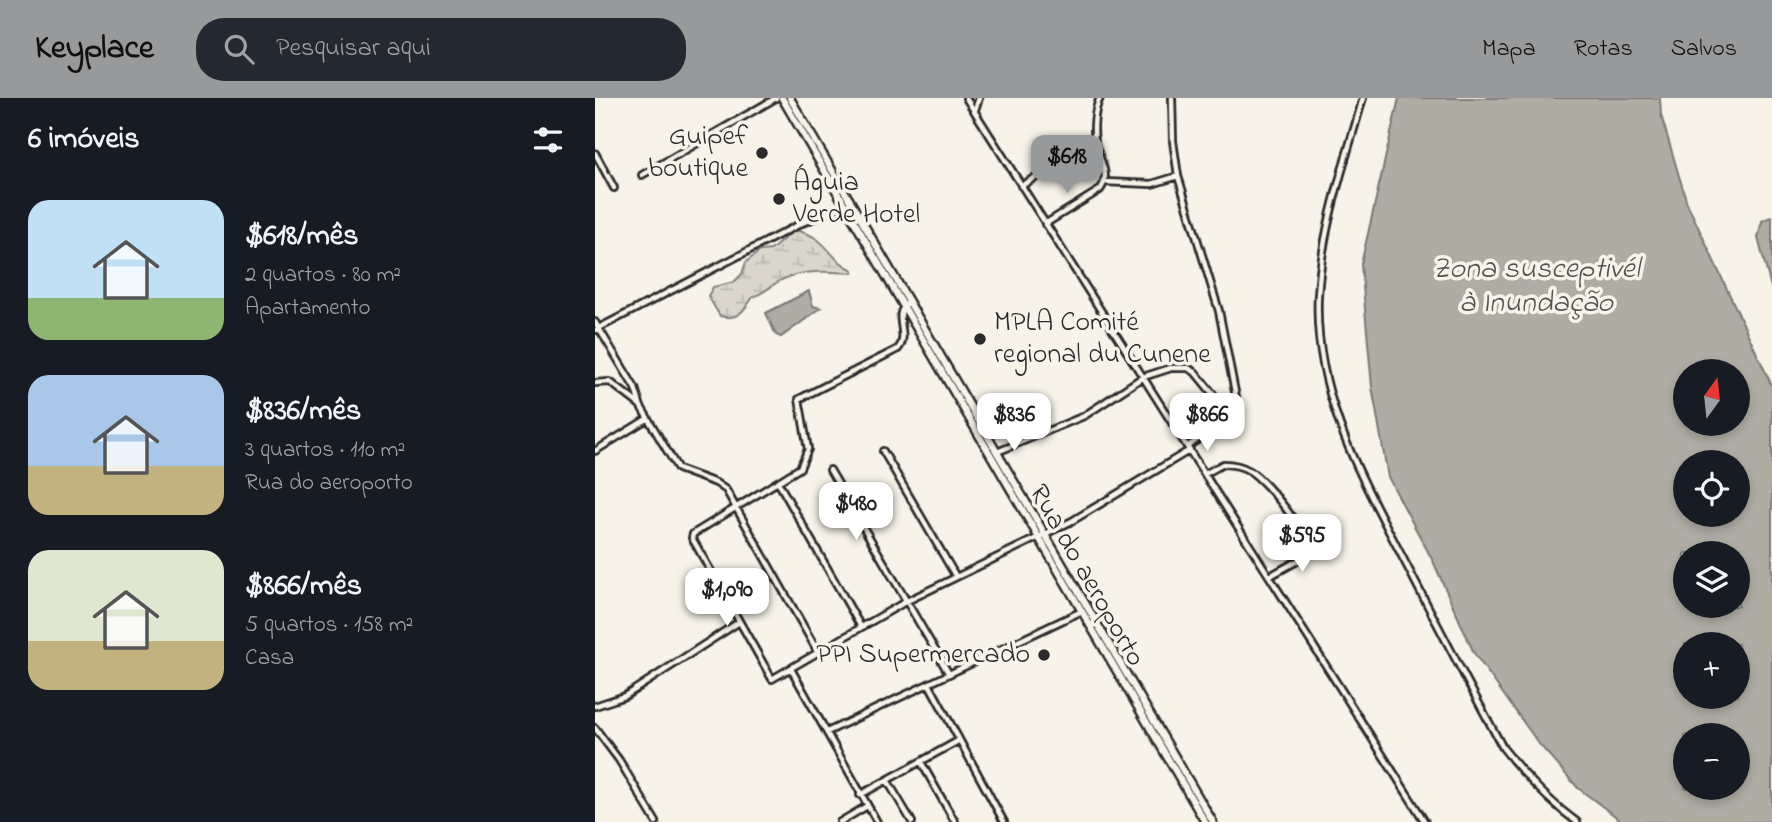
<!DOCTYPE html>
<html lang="pt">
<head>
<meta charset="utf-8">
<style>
  body { margin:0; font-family:"Indie Flower",sans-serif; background:#242831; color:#f1f3f6; height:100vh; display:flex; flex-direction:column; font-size:26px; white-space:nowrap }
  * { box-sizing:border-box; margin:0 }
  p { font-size:23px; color:#9ea1a6 }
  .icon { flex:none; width:38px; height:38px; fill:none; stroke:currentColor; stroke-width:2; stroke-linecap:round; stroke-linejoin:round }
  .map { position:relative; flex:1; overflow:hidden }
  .side { display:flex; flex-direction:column; background:#171b24; width:595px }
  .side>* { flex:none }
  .needle { width:46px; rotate:15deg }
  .tools { position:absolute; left:1078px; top:261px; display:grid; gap:14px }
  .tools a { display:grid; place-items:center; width:77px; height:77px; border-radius:50%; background:#171b24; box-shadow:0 4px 10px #0003; font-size:35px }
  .price { position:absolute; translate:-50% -60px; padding:0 16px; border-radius:14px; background:#fff; color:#222; font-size:23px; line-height:46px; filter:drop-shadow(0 2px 4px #0008) }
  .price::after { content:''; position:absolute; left:50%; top:42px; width:21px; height:16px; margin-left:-10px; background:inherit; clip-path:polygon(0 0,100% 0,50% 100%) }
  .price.selected { background:#98999b; color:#111 }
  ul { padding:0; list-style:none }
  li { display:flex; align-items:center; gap:21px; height:175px; padding:0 28px }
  li span { display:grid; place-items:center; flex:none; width:196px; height:140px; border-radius:21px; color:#555 }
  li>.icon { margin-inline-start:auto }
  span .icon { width:84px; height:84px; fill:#fffc; stroke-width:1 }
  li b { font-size:30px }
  h2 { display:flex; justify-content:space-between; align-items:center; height:84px; padding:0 28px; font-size:30px }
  header { display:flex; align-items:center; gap:42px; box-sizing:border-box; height:98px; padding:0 35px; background:#98999b; color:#111 }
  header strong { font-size:33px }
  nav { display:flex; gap:38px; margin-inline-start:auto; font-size:24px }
  .search { width:490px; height:63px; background:#242831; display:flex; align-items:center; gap:18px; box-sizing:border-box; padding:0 24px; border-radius:28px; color:#9ea1a6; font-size:26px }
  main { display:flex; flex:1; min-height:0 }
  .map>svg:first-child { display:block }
</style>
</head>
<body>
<header>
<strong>Keyplace</strong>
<div class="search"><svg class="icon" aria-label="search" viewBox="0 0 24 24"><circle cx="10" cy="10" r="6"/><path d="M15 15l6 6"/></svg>Pesquisar aqui</div>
<nav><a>Mapa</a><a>Rotas</a><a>Salvos</a></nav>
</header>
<main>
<section class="side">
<h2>6 imóveis<svg class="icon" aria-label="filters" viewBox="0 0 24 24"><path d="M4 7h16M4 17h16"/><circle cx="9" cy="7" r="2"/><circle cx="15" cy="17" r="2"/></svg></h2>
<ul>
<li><span style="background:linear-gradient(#bfe0f5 70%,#8fb573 0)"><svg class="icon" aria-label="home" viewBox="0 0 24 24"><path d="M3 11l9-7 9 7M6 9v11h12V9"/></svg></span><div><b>$618/mês</b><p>2 quartos · 80 m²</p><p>Apartamento</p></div></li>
<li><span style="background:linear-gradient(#a9c7e8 65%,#c2b280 0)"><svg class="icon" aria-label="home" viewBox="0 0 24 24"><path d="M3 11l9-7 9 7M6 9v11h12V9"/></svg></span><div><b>$836/mês</b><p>3 quartos · 110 m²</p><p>Rua do aeroporto</p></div></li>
<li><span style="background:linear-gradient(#dfe7d0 65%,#c2b280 0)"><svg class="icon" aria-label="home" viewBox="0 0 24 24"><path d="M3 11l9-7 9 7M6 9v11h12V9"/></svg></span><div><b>$866/mês</b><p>5 quartos · 158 m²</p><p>Casa</p></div></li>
</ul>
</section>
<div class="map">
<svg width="1177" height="724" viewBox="0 0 1177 724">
  <defs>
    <pattern id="wetland-marsh" width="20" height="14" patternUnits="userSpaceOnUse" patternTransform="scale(1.75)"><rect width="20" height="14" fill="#dad6cc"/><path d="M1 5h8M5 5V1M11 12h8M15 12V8" fill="none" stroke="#bbb8af"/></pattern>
  </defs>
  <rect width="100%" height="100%" fill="#f7f3e8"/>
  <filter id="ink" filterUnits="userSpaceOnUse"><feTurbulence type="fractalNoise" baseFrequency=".0143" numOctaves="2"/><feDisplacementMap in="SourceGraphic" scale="14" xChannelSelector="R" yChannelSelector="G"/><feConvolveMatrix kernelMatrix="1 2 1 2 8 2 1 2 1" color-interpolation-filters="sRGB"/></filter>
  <g filter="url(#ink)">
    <path fill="url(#wetland-marsh)" stroke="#82807c" stroke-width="2" d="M199,132C235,139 230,159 258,172V175C232,174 205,170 181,185C173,191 168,195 158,199C149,213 142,223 125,218L113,198L118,189L139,184L147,176L151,164L165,153L176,152Z"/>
    <path fill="#afaca4" stroke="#7a7874" stroke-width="2" fill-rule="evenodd" d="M804,0H1065L1066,17L1092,105L1177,288V724H1028L983,690L944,646L879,555L838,463L793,379L777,289L766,166ZM1090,273H1143V326H1090ZM1090,364H1143V416H1090ZM1143,455V508H1090V455ZM1090,546H1143V598H1090ZM1090,637H1143V690H1090Z
      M1177,118V193L1163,140L1167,123Z
      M214,193L218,208L226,210L186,239L181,237L171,215Z"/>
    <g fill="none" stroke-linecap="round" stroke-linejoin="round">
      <defs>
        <path id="street" d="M371,0L830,724
          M577,0L578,43L583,78L624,213L641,299L623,328L593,348
          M768,0C750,64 727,129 723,197C718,296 767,381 811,466C843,528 875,589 908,650C930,678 953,703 982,724
          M380,12L384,0
          M0,55L19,90
          M47,77L181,0
          M510,84L557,86L583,78
          M426,88L499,43
          M450,126L505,92C517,76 503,61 500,44C498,31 499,12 505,0
          M314,204C295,217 316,236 303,251L204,301L213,351L205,370L98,436L97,440L177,581L310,504L477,423L595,352
          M0,224L40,290L45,306
          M0,232L207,125L250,108
          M0,285L15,284L45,307L83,371L121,385L131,392L223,554
          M0,353L52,321
          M288,353L360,477
          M402,354L489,318L548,279L576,270H593L600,274L627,307L629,316
          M235,372L354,576
          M610,376L628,366C638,366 647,368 655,373C671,383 718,439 713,457L675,478
          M183,384L266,529
          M196,571L282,724
          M334,586L409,724
          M0,608L30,598L144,524
          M0,630L24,662L61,724
          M232,634L487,513
          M326,664L360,724
          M292,682L317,724
          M265,697L363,643
          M245,724L272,708"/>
        <path id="secondary" d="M187,0L610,724
          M195,0L618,724"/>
      </defs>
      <use href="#street" stroke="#2b2b2b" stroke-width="10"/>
      <use href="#secondary" stroke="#2b2b2b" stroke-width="11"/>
      <use href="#street" stroke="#f7f3e8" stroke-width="4.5"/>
      <use href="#secondary" stroke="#f7f3e8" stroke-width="6"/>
    </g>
  </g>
  <g fill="#2b2b2b" stroke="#f7f3e8" stroke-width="2.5">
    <circle cx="167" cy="55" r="7"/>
    <circle cx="184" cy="101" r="7"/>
    <circle cx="385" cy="241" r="7"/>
    <circle cx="449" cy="557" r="7"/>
  </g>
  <g text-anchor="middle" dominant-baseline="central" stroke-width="7" stroke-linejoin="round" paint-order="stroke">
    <g font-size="28" fill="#2b2b2b" stroke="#f7f3e8" text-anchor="end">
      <text x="153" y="39">Guipef<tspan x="153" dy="32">boutique</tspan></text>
      <text x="198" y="85" text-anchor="start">Águia<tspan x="198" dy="32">Verde Hotel</tspan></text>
      <text x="399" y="225" text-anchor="start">MPLA Comité<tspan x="399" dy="32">regional du Cunene</tspan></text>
      <text x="435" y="557">PPI Supermercado</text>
    </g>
    <g font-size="28" fill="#2b2b2b" stroke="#f7f3e8">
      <text transform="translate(491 478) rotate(60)">Rua do aeroporto</text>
    </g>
    <g font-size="30" font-style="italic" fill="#53524f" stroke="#f7f3e8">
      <text x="941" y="172">Zona susceptivél<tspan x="941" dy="34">à Inundação</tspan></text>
    </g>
  </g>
</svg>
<div class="tools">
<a><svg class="needle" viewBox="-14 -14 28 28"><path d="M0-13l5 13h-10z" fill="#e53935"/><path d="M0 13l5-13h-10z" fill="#9ea1a6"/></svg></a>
<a><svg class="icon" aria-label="locate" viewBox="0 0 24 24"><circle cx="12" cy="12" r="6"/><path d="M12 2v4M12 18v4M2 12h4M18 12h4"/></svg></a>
<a><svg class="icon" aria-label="layers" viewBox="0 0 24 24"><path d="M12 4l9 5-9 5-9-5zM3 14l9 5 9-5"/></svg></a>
<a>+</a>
<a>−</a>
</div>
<b class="price selected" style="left:472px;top:97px">$618</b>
<b class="price" style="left:419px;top:355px">$836</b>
<b class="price" style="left:612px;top:355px">$866</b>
<b class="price" style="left:261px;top:444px">$480</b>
<b class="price" style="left:707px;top:476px">$595</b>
<b class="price" style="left:132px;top:530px">$1,090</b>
</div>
</main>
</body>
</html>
